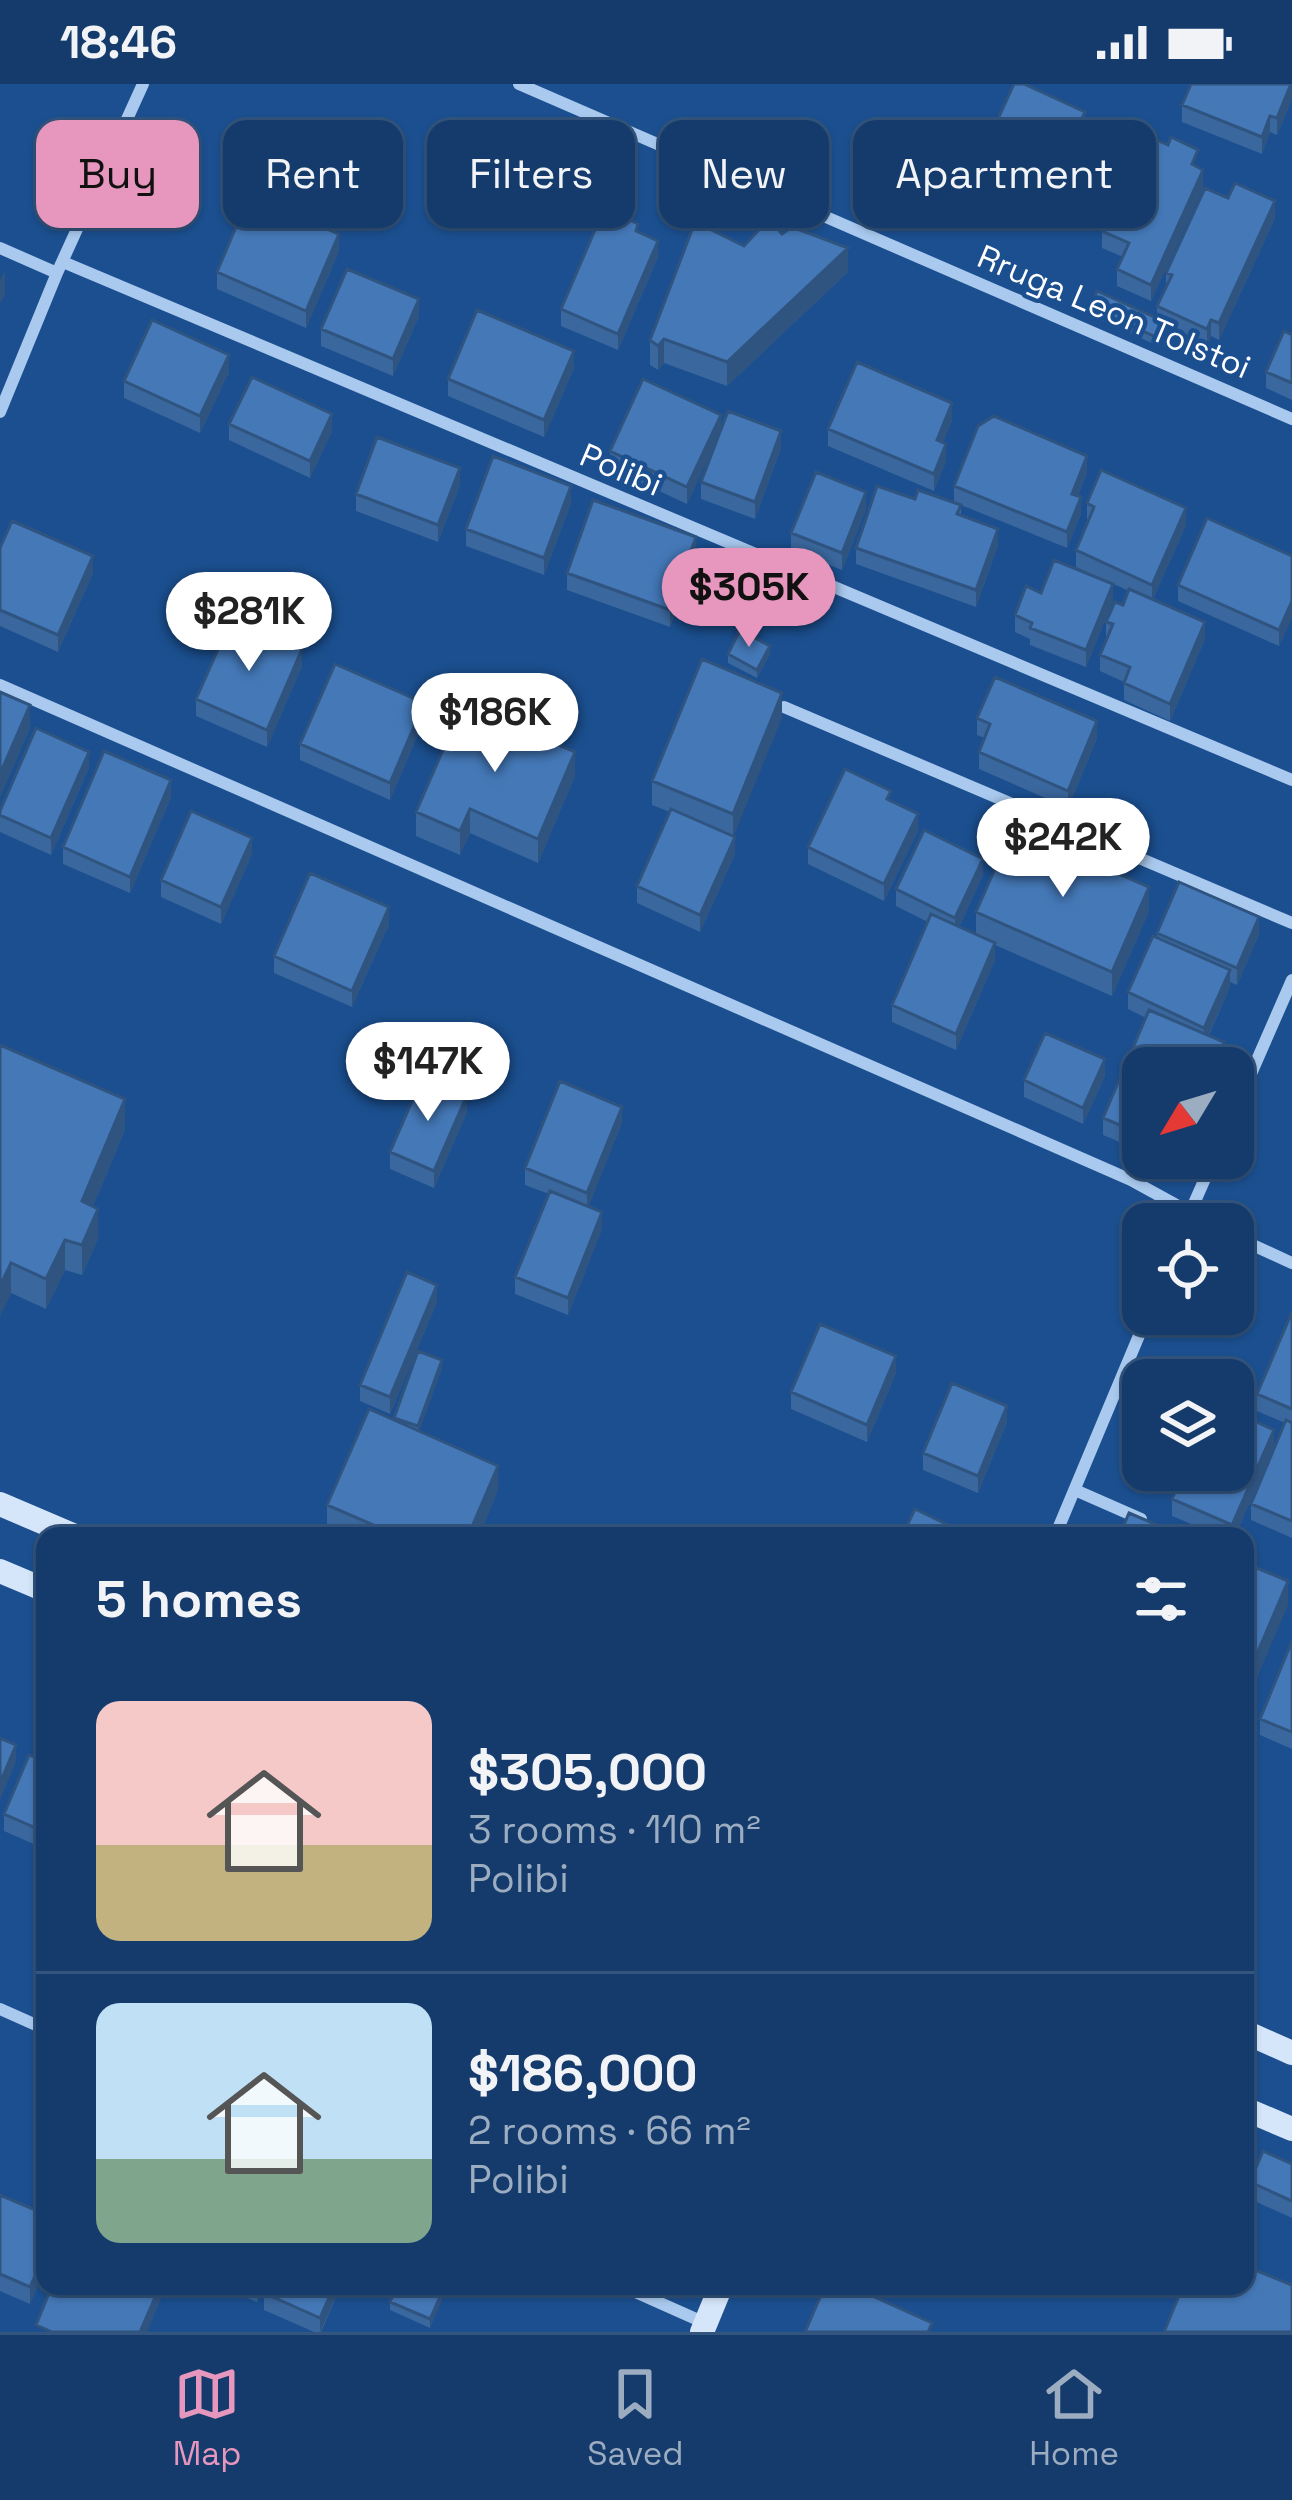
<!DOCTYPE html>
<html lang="en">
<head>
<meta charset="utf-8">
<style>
  body { margin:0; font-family:"Space Grotesk",sans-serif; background:#214673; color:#f1f3f6; height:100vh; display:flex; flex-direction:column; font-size:45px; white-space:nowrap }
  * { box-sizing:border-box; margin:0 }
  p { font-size:39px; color:#9dadc1 }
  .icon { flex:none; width:66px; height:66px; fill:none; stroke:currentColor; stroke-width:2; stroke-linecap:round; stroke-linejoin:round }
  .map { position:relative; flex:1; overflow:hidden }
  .details { position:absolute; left:36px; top:1443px; width:1218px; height:768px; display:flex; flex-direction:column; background:#143b6b; border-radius:24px; box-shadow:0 3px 9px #0004,0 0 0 3px #33557e }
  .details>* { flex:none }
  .banner { position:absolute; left:36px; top:36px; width:1221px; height:108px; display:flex; gap:24px }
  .needle { width:78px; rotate:232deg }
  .fabs { position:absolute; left:1122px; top:963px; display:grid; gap:24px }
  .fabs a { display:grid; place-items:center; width:132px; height:132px; border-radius:24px; background:#143b6b; box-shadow:0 3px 9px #0004,0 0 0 3px #33557e; font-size:60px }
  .price { position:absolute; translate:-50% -102px; padding:0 27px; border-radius:42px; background:#fff; color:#222; font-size:39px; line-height:78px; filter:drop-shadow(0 3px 6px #0008) }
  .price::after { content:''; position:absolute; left:50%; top:72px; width:36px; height:27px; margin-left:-18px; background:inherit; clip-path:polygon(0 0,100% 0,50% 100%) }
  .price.current { background:#e797bd; color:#111 }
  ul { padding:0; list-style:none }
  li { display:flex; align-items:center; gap:36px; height:300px; padding:0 60px }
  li+li { border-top:3px solid #33557e }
  li span { display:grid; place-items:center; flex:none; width:336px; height:240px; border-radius:24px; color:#555 }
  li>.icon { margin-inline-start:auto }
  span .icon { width:144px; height:144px; fill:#fffc; stroke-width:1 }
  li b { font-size:51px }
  h2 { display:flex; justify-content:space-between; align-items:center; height:144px; padding:0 60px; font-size:51px }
  .chip { padding:0 42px; border-radius:24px; background:#143b6b; box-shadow:0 3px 9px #0004,0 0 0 3px #33557e; font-size:42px; line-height:108px }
  .chip.current { background:#e797bd; color:#111 }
  .status { display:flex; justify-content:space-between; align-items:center; height:84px; padding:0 60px; background:#143b6b; direction:ltr }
  .status svg { height:33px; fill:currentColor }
  .tab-bar { display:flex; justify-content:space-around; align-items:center; height:168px; border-top:3px solid #33557e; background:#143b6b; font-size:33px; color:#9dadc1 }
  .tab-bar a { display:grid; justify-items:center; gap:6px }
  .tab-bar .current { color:#e797bd }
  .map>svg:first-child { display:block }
</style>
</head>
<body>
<div class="status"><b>18:46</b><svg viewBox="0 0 49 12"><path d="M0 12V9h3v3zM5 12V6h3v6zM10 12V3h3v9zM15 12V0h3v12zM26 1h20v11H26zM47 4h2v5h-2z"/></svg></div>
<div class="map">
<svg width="1292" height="2248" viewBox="0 0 1292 2248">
  <rect width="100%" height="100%" fill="#1b4f8f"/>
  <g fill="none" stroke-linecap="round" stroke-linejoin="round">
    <path stroke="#a9c9ee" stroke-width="12" d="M519,0L1292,335
      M0,164L57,189
      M63,178L1292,696
      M0,328L57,189L143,0
      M0,601L1131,1096L1211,1140
      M784,623L1292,839
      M1233,1031L1292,896
      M1185,1140L1214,1074
      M1233,1152L1292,1179
      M1075,1406L1141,1435
      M1055,1452L1148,1230
      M0,1925L45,1945
      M622,2202L705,2239"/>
    <path stroke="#d6e6fa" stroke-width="24" d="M0,1420L75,1452
      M0,1487L45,1506
      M1245,1948L1292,1969
      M1245,2025L1292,2045
      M702,2248L721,2202"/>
  </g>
  <path fill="#3a679d" d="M1292,0V15L1277,51L1270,48L1262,70L1182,38V21Z
    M1085,45L1050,121L981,89V72Z
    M1198,83L1203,103L1151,217L1117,202V185L1123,173L1102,164V147Z
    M1275,134L1219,256L1211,252L1207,262L1163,242L1156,261L1090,231V223L1157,234V222L1166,204V189Z
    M638,148L658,173L618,266L561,242V225Z
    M782,150L848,188L727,302L664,279L658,286L650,281V256L744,162Z
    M339,167L306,244L217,205V188Z
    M419,232L393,292L321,262V245Z
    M1292,251V316L1266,304V288Z
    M574,284L544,353L448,312V295Z
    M229,288L200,349L124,314V297Z
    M952,336L943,358L946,377L934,407L828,362V345Z
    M229,340L332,347L310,394L229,356Z
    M721,348L781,364L755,435L701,415V398L720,349L687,420L610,384V367Z
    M1087,388L1078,412L1081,430L1067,464L961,421V431L998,461L976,523L856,480V464L915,415L954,418V402Z
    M460,401L438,458L356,427V410Z
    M571,419L544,491L466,462V445Z
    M1087,419L1186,441L1153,515L1205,555L1170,637L1124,616V598L1100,587V571L1106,555V538L1123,521L1129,507L1076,483V466L1088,437L1087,436Z
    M866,425L842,486L791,466V449Z
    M0,464L93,489L58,568L0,542Z
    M696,469L670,543L567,506V489Z
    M1292,472V533L1279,562L1178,517V501Z
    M1041,509L1113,517L1086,583L1030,561V555L1015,548V531Z
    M728,570H770L757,594L728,579Z
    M302,582L267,663L196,632V615Z
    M782,633L733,752L735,770L700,848L637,819V802L670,728L652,721V697Z
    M977,634L1097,654L1068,724L979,685V668L984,654L977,651Z
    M424,636L390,716L300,676V660Z
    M89,684L51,771L0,748V727Z
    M575,692L538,779L470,749L460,771L416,752V728Z
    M171,713L130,809L63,780V763Z
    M891,717L918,747L884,817L808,780V763Z
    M252,770L221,840L161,813V796Z
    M983,791L959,843L976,850V828L1149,827L1112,912L995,861V876L956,966L892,938V921L928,838L896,822V805Z
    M389,840L352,923L274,889V872Z
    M1157,849L1259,850L1237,901L1230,898V903L1209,951L1224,975L1143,984V1068L1103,1051V1034L1146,934L1128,925V908L1157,853Z
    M0,961L125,1046L93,1122L98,1155L82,1191L65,1186L46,1225L11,1209L0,1232Z
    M1105,992L1083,1040L1024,1013V996Z
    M467,1028L434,1104L390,1085V1068Z
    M622,1039L588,1123L602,1145L568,1231L515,1210V1193L549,1110L525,1101V1084Z
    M1157,1074H1182L1178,1083Z
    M437,1218L390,1330L360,1317V1301Z
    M1292,1228V1454L1251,1436V1420L1285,1339L1257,1327V1310Z
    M442,1284L419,1347L498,1406L479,1452H343L327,1445V1421L394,1336V1334Z
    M896,1289L867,1358L791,1325V1308Z
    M1007,1338L978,1409L923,1386V1369Z
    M1274,1363L1235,1452H1220L1172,1432V1415Z
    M1292,1557V1665L1260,1651V1635Z
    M45,1678V1765L4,1747V1730Z
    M1292,2080V2134L1250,2115V2098Z
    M0,2111L45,2130V2185L30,2220L0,2207Z
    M219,2202H264L257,2218Z
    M341,2202L321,2248H314L264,2226V2209Z
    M447,2202L430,2244L390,2226V2218Z
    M819,2202H880L875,2213L932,2248Z"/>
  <path fill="#305480" d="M1292,0V15L1277,51V34Z
    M1085,28V45L1050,121V104Z
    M1270,32V48L1262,70V53Z
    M1203,86V103L1151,217V201Z
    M1275,117V134L1219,256V239Z
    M339,150V167L306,244V227Z
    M658,157V173L618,266V250Z
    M848,164V188L727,302V278Z
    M5,186V210L0,220V196Z
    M419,215V232L393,292V275Z
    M1211,236V252L1207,262V245Z
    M1163,237V246L1156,261V253Z
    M664,255V279L658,286V262Z
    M574,267V284L544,353V336Z
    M229,271V288L200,349V332Z
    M952,319V336L937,373V356Z
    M332,330V347L310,394V377Z
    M721,331V348L687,420V403Z
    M781,347V364L755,435V418Z
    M946,360V377L934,407V390Z
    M1087,372V388L1072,427V410Z
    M460,384V401L438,458V441Z
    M571,402V419L544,491V474Z
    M866,408V425L842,486V469Z
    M1081,413V430L1067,464V448Z
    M1186,424V441L1152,517V501Z
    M998,445V461L976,523V506Z
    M696,453V469L670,543V526Z
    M93,472V489L58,568V551Z
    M1113,500V517L1086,583V566Z
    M1292,517V533L1279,562V546Z
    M1205,538V555L1170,637V620Z
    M770,562V570L757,594V586Z
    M302,565V582L267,663V646Z
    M782,609V633L733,754V730Z
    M424,619V636L390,716V699Z
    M30,621V645L0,714V690Z
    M1097,637V654L1068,724V707Z
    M89,668V684L51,771V754Z
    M575,668V692L538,779V755Z
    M171,696V713L130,809V793Z
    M470,725V749L460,771V747Z
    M918,730V747L884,817V800Z
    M735,753V770L700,848V831Z
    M252,754V770L221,840V823Z
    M983,775V791L955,851V834Z
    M1149,803V827L1112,912V888Z
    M389,823V840L352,923V907Z
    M1259,833V850L1237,901V884Z
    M995,859V876L956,966V950Z
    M1230,886V903L1204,961V944Z
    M1224,958V975L1220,984H1213Z
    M1105,975V992L1083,1040V1024Z
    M467,1011V1028L434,1104V1087Z
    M125,1015V1046L82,1148V1117Z
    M622,1023V1039L587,1126V1109Z
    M98,1125V1155L82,1191V1161Z
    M602,1128V1145L568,1231V1214Z
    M65,1156V1186L46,1225V1195Z
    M11,1179V1209L0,1232V1202Z
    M437,1201V1218L390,1330V1313Z
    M896,1272V1289L867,1358V1341Z
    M442,1276V1284L418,1350V1342Z
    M1007,1322V1338L978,1409V1392Z
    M1274,1346V1363L1235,1452H1232V1441Z
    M498,1382V1406L479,1452H468Z
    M1288,1497V1521L1245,1622V1598Z
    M1256,1647V1671L1245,1696V1672Z
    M16,1661V1678L0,1716V1699Z
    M45,2169V2185L30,2220V2203Z
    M160,2202H164V2208L147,2248H140Z
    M257,2202H264L257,2218Z
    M334,2202H341L320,2248V2234Z
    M445,2202H447V2205L430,2244V2235Z
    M870,2202H880L870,2225Z"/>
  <path fill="#4478b7" stroke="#305480" stroke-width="3" d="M1014,0H1024L1085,28L1050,104L981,72Z
    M1191,0H1291L1277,34L1270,32L1262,53L1182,21Z
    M1146,51L1168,61L1171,53L1198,66L1192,80L1203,86L1151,201L1117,185L1129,159L1102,147Z
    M1235,99L1275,117L1219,239L1211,236L1207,245L1157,222L1172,191L1166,189L1205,104L1228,114Z
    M249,112L339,150L306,227L217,188Z
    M614,129L638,140L636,147L658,157L618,250L561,225L601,132L611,136Z
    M769,135L782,150L792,143L848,164L727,278L664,255L658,262L650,256L695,138L744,162Z
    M347,185L419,215L393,275L321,245Z
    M1097,207L1163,237L1156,253L1090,223Z
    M477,226L574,267L544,336L448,295Z
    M152,236L229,271L200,332L124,297Z
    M1284,247L1292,251V299L1266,288Z
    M857,278L952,319L937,356L946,360L934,390L828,345Z
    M252,293L332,330L310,377L229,340Z
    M643,295L721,331L687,403L610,367Z
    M728,327L781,347L755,418L701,398Z
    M994,332L1087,372L1072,410L1081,413L1067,448L954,402L978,342Z
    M377,353L460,384L438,441L356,410Z
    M493,372L571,402L544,474L466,445Z
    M1101,386L1186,424L1152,501L1076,466L1094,423L1087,419Z
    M816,388L866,408L842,469L791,449Z
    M877,402L915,415L918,406L961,421L957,430L998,445L976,506L856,464Z
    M593,416L696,453L670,526L567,489Z
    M1207,434L1292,472V517L1279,546L1178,501Z
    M12,437L93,472L58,551L0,526V464Z
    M1054,476L1113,500L1086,566L1030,544L1032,539L1015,531L1026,502L1041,509Z
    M1129,505L1205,538L1170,620L1124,599L1130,583L1100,571L1113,540L1106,538L1115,518L1123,521Z
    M232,534L302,565L267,646L196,615Z
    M740,546L770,562L757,586L728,570Z
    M702,575L782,609L733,730L652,697Z
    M335,580L424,619L390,699L300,660Z
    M995,593L1097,637L1068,707L979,668L990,640L977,634Z
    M0,608L30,621L0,690Z
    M463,620L575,668L538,755L470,725L460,747L416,728Z
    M36,644L89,668L51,754L0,731V727Z
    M104,667L171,696L130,793L63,763Z
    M845,685L891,707L887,715L918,730L884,800L808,763Z
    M671,725L735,753L700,831L637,802Z
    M191,727L252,754L221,823L161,796Z
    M1013,744L1149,803L1112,888L976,828Z
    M924,746L983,775L955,834L896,805Z
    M310,789L389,823L352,907L274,872Z
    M1179,798L1259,833L1237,884L1157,849Z
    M931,830L995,859L956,950L892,921Z
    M1153,852L1230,886L1204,944L1128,908Z
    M1149,926L1224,958L1213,984H1143V1051L1103,1034Z
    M1045,949L1105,975L1083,1024L1024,996Z
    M0,961L125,1015L82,1117L98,1125L82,1161L65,1156L46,1195L11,1179L0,1202Z
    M423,992L467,1011L434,1087L390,1068Z
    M560,997L622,1023L587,1109L525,1084Z
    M550,1107L602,1128L568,1214L515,1193Z
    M407,1188L437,1201L390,1313L360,1301Z
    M1292,1228V1325L1257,1310Z
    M820,1240L896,1272L867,1341L791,1308Z
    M418,1267L442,1276L418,1342L394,1334Z
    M952,1299L1007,1322L978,1392L923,1369Z
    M369,1325L498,1382L468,1452H399L327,1421Z
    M1233,1327L1274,1346L1232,1441L1172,1415L1185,1386H1233Z
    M1286,1336L1292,1339V1437L1251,1420Z
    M915,1425L969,1451V1452H902Z
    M1129,1429L1183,1452H1119Z
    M1245,1479L1288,1497L1245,1598Z
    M1292,1557V1648L1260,1635Z
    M1245,1643L1256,1647L1245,1672Z
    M0,1654L16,1661L0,1699Z
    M29,1671L45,1678V1748L4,1730Z
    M1263,2067L1292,2080V2117L1250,2098Z
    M0,2111L45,2130L41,2139L45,2141V2169L30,2203L0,2190Z
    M1245,2182L1292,2201V2248H1164L1183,2202H1245Z
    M52,2202H160L140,2248H52L36,2241Z
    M267,2202H334L320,2234L264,2209Z
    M397,2202H445L430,2235L390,2218Z
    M825,2202H850L932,2239L928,2248H805Z"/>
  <g text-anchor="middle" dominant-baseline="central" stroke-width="9" stroke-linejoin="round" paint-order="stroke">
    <g font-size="33" fill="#fff" stroke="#1b4f8f">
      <text transform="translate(1114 228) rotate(23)">Rruga Leon Tolstoi</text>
      <text transform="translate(621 386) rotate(23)">Polibi</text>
    </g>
  </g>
</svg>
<div class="fabs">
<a><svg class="needle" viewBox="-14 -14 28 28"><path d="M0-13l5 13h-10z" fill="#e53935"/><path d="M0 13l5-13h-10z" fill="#9dadc1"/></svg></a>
<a><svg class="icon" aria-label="locate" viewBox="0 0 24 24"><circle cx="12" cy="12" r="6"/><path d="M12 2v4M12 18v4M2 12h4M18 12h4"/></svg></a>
<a><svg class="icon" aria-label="layers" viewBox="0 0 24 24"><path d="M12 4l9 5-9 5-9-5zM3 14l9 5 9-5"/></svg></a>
</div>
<b class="price current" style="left:749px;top:566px">$305K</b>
<b class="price" style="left:249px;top:590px">$281K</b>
<b class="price" style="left:495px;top:691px">$186K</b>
<b class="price" style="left:1063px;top:816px">$242K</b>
<b class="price" style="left:428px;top:1040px">$147K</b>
<div class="banner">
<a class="chip current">Buy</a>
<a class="chip">Rent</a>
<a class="chip">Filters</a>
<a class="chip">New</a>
<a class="chip">Apartment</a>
</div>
<section class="details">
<h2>5 homes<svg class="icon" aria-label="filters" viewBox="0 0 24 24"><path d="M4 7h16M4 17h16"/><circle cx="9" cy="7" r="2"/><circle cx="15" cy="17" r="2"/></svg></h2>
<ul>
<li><span style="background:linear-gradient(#f6c9c9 60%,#c2b280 0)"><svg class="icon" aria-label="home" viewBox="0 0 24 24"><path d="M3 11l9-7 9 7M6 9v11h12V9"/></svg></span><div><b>$305,000</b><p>3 rooms · 110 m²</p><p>Polibi</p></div></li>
<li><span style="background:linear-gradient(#bfe0f5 65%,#7fa58c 0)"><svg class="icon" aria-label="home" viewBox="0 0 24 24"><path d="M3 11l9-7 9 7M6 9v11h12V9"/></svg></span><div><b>$186,000</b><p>2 rooms · 66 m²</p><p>Polibi</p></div></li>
</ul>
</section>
</div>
<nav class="tab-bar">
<a class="current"><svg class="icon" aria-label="map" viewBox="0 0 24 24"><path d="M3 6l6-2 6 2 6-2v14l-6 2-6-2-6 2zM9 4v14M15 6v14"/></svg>Map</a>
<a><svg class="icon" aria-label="saved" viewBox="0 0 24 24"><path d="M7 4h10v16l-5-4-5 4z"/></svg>Saved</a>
<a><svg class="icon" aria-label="home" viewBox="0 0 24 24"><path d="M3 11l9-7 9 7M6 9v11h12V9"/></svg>Home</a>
</nav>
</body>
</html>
